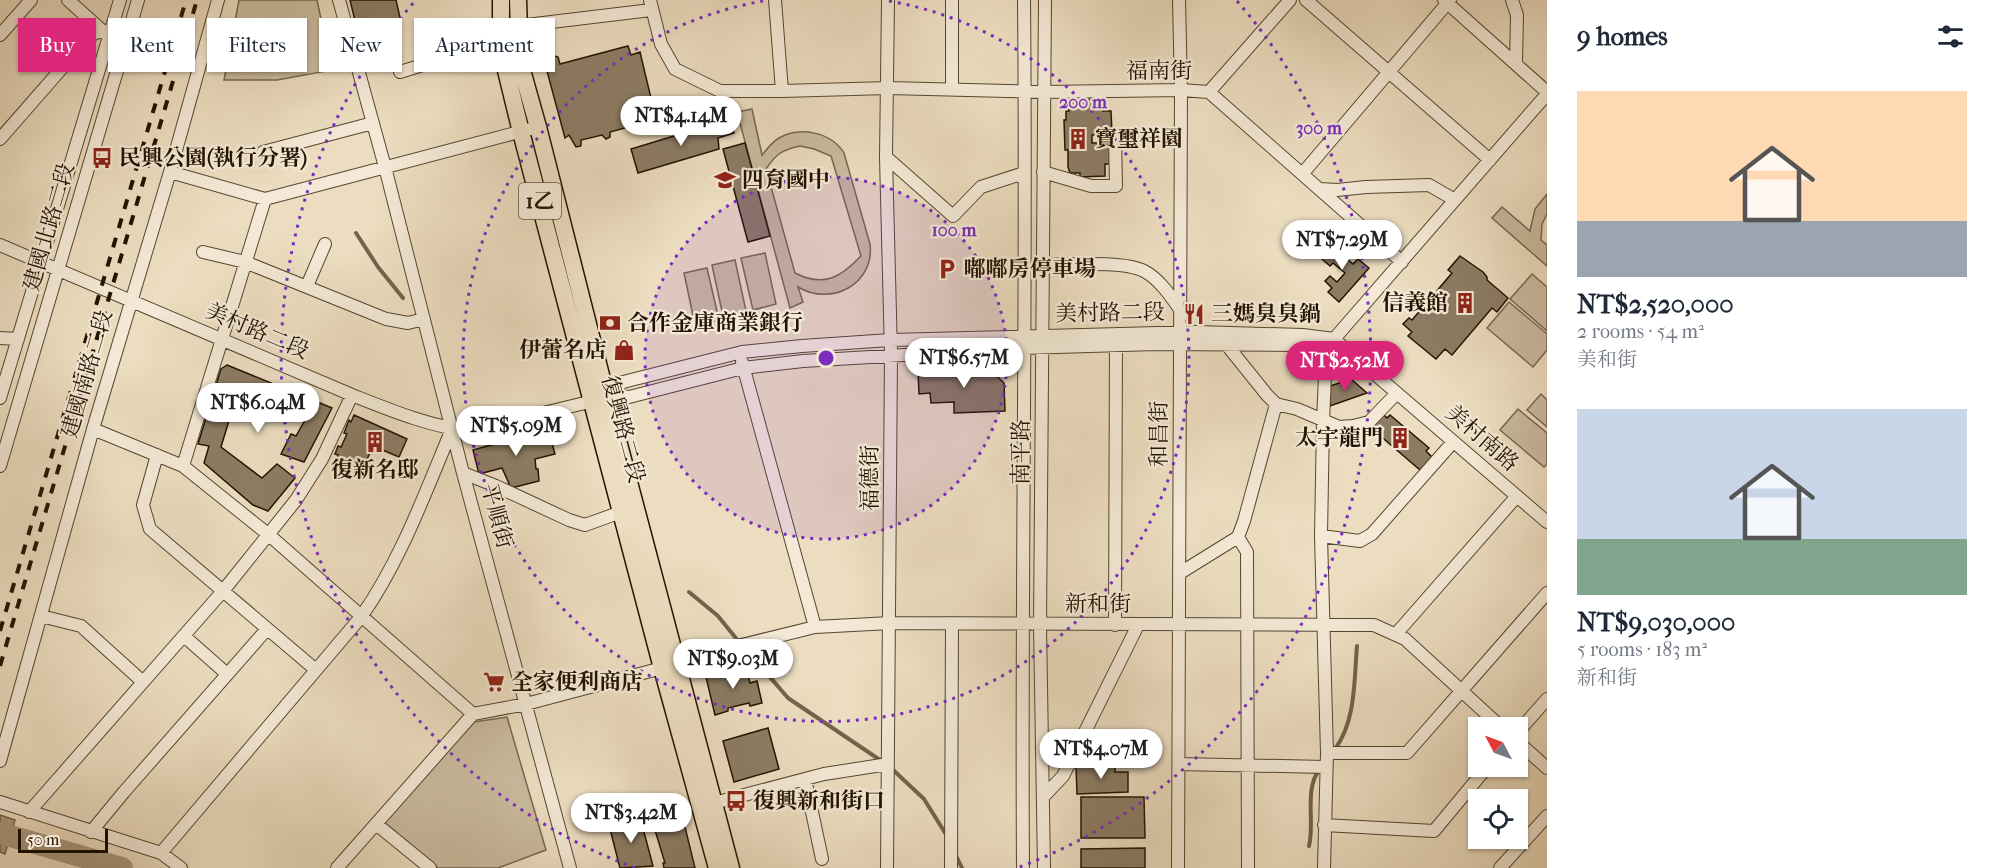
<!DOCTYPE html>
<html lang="en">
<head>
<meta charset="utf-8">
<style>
  body { margin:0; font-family:"IM FELL French Canon","Noto Serif TC",serif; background:#f6f6f7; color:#1f2937; height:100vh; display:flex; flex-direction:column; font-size:22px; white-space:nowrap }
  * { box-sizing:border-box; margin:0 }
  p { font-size:20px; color:#747a83 }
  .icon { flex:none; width:33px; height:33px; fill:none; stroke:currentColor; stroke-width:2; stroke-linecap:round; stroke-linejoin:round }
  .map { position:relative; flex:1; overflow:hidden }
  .sheet { display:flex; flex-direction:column; background:#fff; width:450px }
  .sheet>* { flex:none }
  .top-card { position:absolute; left:18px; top:18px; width:570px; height:54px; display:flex; gap:12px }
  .needle { width:39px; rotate:311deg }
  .tools { position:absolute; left:1468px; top:717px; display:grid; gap:12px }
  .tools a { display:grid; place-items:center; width:60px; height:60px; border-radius:0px; background:#fff; box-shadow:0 2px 4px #0004; font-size:30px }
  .scale { position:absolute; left:18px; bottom:15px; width:90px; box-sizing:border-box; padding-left:6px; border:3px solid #231300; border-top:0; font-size:16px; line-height:21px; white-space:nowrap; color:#231300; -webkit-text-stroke:4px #f3e9d6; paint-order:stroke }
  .price { position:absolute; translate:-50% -51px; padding:0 14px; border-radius:21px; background:#fff; color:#222; font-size:20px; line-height:39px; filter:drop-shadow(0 2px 3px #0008) }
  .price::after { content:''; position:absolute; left:50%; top:36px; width:18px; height:14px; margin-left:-9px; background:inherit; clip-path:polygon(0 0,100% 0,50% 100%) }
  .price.on { background:#db2777; color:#fff }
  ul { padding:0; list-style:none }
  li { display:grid; align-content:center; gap:12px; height:318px; padding:0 30px }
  li span { display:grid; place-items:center; height:186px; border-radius:0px; color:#555 }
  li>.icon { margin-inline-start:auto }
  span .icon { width:108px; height:108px; fill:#fffc; stroke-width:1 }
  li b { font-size:26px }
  h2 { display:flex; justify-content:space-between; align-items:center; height:72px; padding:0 30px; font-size:26px }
  .pill { padding:0 21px; border-radius:0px; background:#fff; box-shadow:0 2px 4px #0004; font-size:21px; line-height:54px }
  .pill.on { background:#db2777; color:#fff }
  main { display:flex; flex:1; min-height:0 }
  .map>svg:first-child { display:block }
</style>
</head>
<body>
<main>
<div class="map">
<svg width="1547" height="868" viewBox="0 0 1547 868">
  <rect width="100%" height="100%" fill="#ecddc0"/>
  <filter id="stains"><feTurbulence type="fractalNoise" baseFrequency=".00333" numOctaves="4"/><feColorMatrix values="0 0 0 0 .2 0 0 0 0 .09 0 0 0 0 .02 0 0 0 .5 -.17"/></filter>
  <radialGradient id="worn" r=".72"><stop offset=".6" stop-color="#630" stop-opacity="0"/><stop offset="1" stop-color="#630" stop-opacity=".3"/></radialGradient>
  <path fill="#cabb9f" stroke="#766750" stroke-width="1.5" fill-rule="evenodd" d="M239,0H317L332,70L277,80H224Z
    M752,109L762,155C767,149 772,142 779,138C800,126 831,132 844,153L870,244C875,284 831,307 798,287L803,302L790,308L737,112ZM800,146L814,149L831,156L861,256C841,277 824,288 795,273L766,169C777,153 782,150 800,146Z
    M1547,194V214L1542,224L1541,240L1547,245V266L1492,218L1502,207L1530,231L1535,209Z
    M765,253L776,304L753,310L741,258Z
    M735,260L746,311L723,316L712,265Z
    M707,268L719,320L695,325L684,273Z
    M1532,274L1547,287V331L1510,299Z
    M1509,302L1547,334V350L1533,367L1487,328Z
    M1541,394L1547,400V427L1527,410Z
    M1518,409L1547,433V464L1544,467L1500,430Z
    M507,717L546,850L498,868H438L384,822L474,722Z"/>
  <path fill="#a8987f" stroke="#73634c" stroke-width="1.5" d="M0,815L15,820L5,854L0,852Z"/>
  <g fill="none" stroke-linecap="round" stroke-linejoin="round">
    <path stroke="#73634c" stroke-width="4" d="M356,233L378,267L403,298
      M689,592L718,616L739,642
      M744,647L788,698L883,762
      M1335,749C1356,721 1354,680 1357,646
      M891,768L924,799L947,836
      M1309,846C1315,823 1304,790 1319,770
      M955,854L962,868"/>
    <path stroke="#a8987f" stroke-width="22" d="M0,833L122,868"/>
  </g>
  <path fill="#8c7c64" stroke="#231300" stroke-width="1.5" d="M350,0H396L401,22L358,33Z
    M628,46L631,55L640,52L655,115L632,122V126L610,132V137L606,139L602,135L581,140V146L576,147L569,135L565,138L547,71L553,70L551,60L555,56L558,57L560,64Z
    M1098,99V101H1103V111H1111L1112,134L1092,135V143H1112V164H1105V176L1080,177V173H1070L1068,167V150H1065L1064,120H1066V111H1069V106L1074,100Z
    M730,119L734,133L718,138L719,149L638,173L631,149Z
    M745,143L770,236L748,242L723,149Z
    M1327,241L1333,246L1335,245L1342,252L1341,254L1353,264L1358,259L1369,268L1339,302L1328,292L1332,288L1325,281L1330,276L1337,282L1345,273L1333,263L1330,266L1322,259L1324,257L1318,251Z
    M1460,256L1483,272L1487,277V280L1508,298L1497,312L1492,308L1452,355L1445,349L1436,359L1408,336L1412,332L1403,324L1409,318L1412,320L1452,273L1448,270Z
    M227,365L332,408L304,462L281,454L291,434L296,436L305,420L237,394L221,447L262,478L277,464L295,478L268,511L253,505L204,463L209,446L198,444L221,369Z
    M988,368L1004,383L1005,411L954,413V402L931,403L930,393L919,394L918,371Z
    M1351,379L1367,393L1330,406V386Z
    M1383,414L1387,418L1390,415L1429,448L1426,451L1432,457L1420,470L1371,428Z
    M354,415L407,439L399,457L373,446L360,475L334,463L338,455L335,454L338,446L341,447L347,434L344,433L349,420L351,422Z
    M548,429L555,454L535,459L536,469H538L539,481L511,488L502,468L479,474L473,450Z
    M746,667L750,683L757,681L762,703L750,706L749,703L728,708V711L715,715L706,677Z
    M768,728L779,769L734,782L723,741Z
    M1115,765V772H1128V792L1077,794L1076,766Z
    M1081,797H1144L1145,838H1081Z
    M640,817L653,866L620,868L609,825Z
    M684,823L695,868H664L663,863H665L655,830Z
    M1145,848V868H1081V849Z"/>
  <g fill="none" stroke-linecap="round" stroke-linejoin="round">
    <defs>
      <path id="minor" d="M68,0L106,34
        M339,0L385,167L463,473L570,868
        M650,0L661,44L675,69L720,91H782L888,88L1044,92L1181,90L1209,92L1402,262
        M775,0L782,91
        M1306,0L1490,160
        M1444,0L1547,92
        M1512,0L1517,15L1516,63
        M518,26L651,10
        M0,35L31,0
        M400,72L452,56L501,50
        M952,90V0
        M1209,92L1290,0
        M0,139L90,36L102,30
        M263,152L373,123
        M886,157L953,216L981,187L1024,173
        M170,172L265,199
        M1043,172L1091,186H1116L1115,138
        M1303,173L1450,0
        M1320,189L1337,190L1366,187L1429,185L1455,200
        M0,245L352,395C390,410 428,426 469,431L593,401L606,395L623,382L742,352L802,346L890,340L1196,332L1303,335L1334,339
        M203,252L245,262L386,319L408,323L424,319
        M1041,265C1067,265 1123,260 1144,271C1158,278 1170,295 1179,308
        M307,286L325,244
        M0,338L18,339
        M1334,339L1547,522
        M742,362L815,627
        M606,395L629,397L743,368L803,361L1023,348L1157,344L1305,345L1334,339L1547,94
        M0,398L120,0
        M1276,404L1297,409L1339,427L1353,426L1369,422L1397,393
        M93,429L183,466L269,535L473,714
        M157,455L143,505L150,529L316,670
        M0,466L138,0
        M183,466L265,199L538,127
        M463,473L496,486L569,520L585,525L621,512
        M1321,536L1360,541L1372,534L1453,442
        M1238,537L1247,552L1248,868
        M1180,573L1238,537L1244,521L1276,404L1267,395L1226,344
        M41,616L81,626L143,682
        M1115,625L1116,338
        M1396,634L1517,496
        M184,636L227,674
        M1518,732L1547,699
        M1518,742L1547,768
        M1327,753H1407L1547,593
        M0,761L93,429L170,172L218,0
        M1179,764L1326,767
        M805,779L822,859
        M1044,796L1063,776L1138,625
        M0,802L161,853L181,868
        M714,803L824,774L888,764
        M29,812L223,591L296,500L322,459L352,395
        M376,824L430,868
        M1324,825L1434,831L1488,766
        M91,832L124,792L267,629
        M161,853L361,617C401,560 425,493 452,429
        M337,868L473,714L526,704L662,668L677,661L815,627L890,623L1374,625L1405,639L1502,728
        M887,868L891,354L886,157L888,0
        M951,868L952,623
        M1023,868C1021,579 1027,289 1024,0
        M1044,868L1040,625L1045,0
        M1178,868L1181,90L1179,0
        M1324,868L1327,753L1321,536L1323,421L1325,376L1334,339
        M1500,868L1547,816"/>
      <path id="major" d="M501,0V50L521,132L662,668L717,868
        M518,0L520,63L538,127L606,395L731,868"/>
    </defs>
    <use href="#minor" stroke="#554630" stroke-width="14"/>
    <use href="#major" stroke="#231300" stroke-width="19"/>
    <use href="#minor" stroke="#f3e9d6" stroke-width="12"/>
    <use href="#major" stroke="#ecddc0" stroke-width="16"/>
    <path stroke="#231300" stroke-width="4" stroke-dasharray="10 10" stroke-linecap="butt" d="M0,631L186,0
      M0,666L197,0"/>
  </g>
  <circle cx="826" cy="358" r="181" fill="#7b2cbf" fill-opacity=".12"/>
  <g fill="none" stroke="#7b2cbf" stroke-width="3" stroke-dasharray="3 6">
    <circle cx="826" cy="358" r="181"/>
    <path d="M889 1A363 363 0 1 1 763 1"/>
    <path d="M635 868A544 544 0 0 1 415 1M1237 1A544 544 0 0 1 1017 868"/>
  </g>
  <defs>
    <symbol id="building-bare" viewBox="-9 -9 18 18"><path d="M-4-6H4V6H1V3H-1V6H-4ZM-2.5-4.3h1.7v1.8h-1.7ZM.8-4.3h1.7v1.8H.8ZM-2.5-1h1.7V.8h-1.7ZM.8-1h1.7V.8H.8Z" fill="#8f2418" stroke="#f3e9d6" stroke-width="2.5" paint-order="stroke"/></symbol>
    <symbol id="bus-bare" viewBox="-9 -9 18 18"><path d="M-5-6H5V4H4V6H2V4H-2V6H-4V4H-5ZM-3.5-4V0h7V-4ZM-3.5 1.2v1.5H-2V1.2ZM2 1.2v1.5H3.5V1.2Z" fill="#8f2418" stroke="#f3e9d6" stroke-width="2.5" paint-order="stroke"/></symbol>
    <symbol id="school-bare" viewBox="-9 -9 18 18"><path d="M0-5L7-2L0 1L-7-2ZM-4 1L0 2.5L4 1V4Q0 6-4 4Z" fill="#8f2418" stroke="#f3e9d6" stroke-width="2.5" paint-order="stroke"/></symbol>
    <symbol id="parking-bare" viewBox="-9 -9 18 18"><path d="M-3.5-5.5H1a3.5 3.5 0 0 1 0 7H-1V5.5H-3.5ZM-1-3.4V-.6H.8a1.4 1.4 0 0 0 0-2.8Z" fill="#8f2418" stroke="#f3e9d6" stroke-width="2.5" paint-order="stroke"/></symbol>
    <symbol id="restaurant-bare" viewBox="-9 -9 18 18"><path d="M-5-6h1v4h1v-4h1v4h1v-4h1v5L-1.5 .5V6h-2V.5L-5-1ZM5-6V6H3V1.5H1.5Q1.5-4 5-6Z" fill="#8f2418" stroke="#f3e9d6" stroke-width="2.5" paint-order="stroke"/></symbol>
    <symbol id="bank-bare" viewBox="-9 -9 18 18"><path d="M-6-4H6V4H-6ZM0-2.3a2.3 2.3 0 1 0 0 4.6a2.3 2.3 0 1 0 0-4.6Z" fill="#8f2418" stroke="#f3e9d6" stroke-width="2.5" paint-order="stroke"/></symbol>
    <symbol id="shop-bare" viewBox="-9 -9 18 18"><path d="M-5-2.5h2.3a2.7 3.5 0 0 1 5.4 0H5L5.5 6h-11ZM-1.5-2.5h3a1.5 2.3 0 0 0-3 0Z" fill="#8f2418" stroke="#f3e9d6" stroke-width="2.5" paint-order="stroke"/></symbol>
    <symbol id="supermarket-bare" viewBox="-9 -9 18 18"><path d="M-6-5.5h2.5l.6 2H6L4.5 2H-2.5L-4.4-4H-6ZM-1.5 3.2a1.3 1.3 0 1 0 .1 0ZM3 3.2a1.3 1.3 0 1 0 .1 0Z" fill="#8f2418" stroke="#f3e9d6" stroke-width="2.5" paint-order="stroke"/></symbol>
  </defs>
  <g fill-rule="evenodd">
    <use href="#building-bare" x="1063" y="124" width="30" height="30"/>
    <use href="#bus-bare" x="87" y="143" width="30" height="30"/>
    <use href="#school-bare" x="710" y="165" width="30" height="30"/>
    <use href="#parking-bare" x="932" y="254" width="30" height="30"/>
    <use href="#building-bare" x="1450" y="288" width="30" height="30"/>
    <use href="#restaurant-bare" x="1179" y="299" width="30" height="30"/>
    <use href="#bank-bare" x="595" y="308" width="30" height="30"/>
    <use href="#shop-bare" x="609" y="335" width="30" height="30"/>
    <use href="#building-bare" x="1385" y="423" width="30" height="30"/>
    <use href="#building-bare" x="360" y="427" width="30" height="30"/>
    <use href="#supermarket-bare" x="479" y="667" width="30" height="30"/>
    <use href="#bus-bare" x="721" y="786" width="30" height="30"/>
  </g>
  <g text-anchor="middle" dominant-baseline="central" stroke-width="4.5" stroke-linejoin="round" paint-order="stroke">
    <rect fill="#f3e9d6" stroke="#615340" stroke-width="1.5" x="519" y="183" width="42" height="36" rx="4.5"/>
    <g font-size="21" font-weight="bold" fill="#231300">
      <text x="540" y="201">1乙</text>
    </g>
    <g font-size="22" fill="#231300" stroke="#f3e9d6">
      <text x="1159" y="71">福南街</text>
      <text transform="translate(49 227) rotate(-74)">建國北路二段</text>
      <text transform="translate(1110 313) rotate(-1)">美村路二段</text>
      <text transform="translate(257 331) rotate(23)">美村路二段</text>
      <text transform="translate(87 374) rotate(-74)">建國南路二段</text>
      <text transform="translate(623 429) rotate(75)">復興路二段</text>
      <text transform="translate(1159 434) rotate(-90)">和昌街</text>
      <text transform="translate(1482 438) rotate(41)">美村南路</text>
      <text transform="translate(1021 452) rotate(-90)">南平路</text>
      <text transform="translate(870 478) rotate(-90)">福德街</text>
      <text transform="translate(497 516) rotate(75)">平順街</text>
      <text x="1098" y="604">新和街</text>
    </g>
    <g font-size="22" font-weight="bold" fill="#231300" stroke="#f3e9d6" text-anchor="start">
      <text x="1095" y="139">寶璽祥園</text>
      <text x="119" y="158">民興公園(執行分署)</text>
      <text x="742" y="180">四育國中</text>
      <text x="964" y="269">嘟嘟房停車場</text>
      <text x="1448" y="303" text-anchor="end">信義館</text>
      <text x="1211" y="314">三媽臭臭鍋</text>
      <text x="627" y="323">合作金庫商業銀行</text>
      <text x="607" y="350" text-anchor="end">伊蕾名店</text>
      <text x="1383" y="438" text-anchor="end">太宇龍門</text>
      <text x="375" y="470" text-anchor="middle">復新名邸</text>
      <text x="511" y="682">全家便利商店</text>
      <text x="753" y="801">復興新和街口</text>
    </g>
  </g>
  <circle cx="826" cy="358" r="9" fill="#7b2cbf" stroke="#f3e9d6" stroke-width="3"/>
  <g font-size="18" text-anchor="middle" font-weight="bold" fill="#7b2cbf" stroke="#f3e9d6" stroke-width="4.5" stroke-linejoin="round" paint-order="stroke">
    <text x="1083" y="108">200 m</text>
    <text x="1319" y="134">300 m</text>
    <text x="954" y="236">100 m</text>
  </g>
  <rect width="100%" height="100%" filter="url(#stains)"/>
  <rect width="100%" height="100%" fill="url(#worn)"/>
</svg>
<div class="tools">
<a><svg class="needle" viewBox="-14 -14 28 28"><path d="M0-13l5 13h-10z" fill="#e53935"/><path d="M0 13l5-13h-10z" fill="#747a83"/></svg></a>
<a><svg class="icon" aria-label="locate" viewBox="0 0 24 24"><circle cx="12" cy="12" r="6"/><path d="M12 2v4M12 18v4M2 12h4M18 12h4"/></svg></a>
</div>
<div class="scale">50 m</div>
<b class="price" style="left:681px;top:147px">NT$4.14M</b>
<b class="price" style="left:1342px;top:271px">NT$7.29M</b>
<b class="price" style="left:964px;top:389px">NT$6.57M</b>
<b class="price on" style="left:1345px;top:392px">NT$2.52M</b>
<b class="price" style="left:258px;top:434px">NT$6.04M</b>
<b class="price" style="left:516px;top:457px">NT$5.09M</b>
<b class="price" style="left:733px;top:690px">NT$9.03M</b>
<b class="price" style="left:1101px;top:780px">NT$4.07M</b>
<b class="price" style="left:631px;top:844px">NT$3.42M</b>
<div class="top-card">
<a class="pill on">Buy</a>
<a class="pill">Rent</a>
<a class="pill">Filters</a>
<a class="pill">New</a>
<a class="pill">Apartment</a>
</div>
</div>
<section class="sheet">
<h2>9 homes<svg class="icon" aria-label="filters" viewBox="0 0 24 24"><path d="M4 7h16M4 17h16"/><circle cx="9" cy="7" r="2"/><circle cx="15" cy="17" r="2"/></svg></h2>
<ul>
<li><span style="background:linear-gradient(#ffd9b3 70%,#9aa5b1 0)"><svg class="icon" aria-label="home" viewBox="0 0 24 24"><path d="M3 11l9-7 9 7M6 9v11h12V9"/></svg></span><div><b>NT$2,520,000</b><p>2 rooms · 54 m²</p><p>美和街</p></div></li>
<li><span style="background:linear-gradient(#c9d6e8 70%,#7fa58c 0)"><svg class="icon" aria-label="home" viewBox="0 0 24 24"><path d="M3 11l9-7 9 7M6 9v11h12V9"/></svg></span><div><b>NT$9,030,000</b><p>5 rooms · 183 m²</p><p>新和街</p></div></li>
</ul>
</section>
</main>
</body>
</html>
